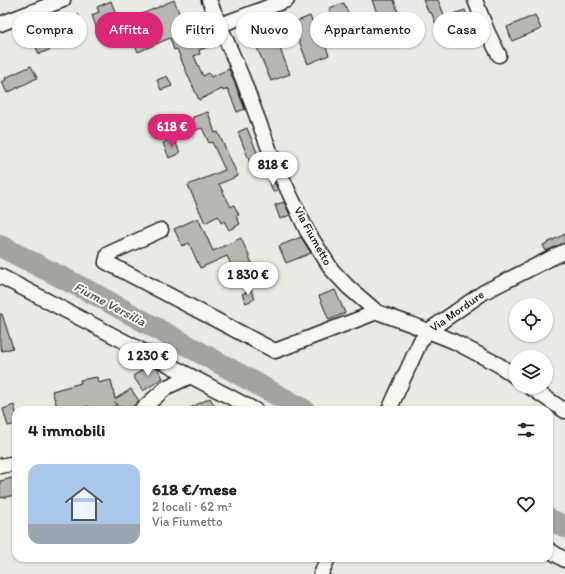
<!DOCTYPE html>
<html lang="it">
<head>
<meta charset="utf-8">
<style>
  body { margin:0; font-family:Itim,sans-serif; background:#f6f6f6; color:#222; height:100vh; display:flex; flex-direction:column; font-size:15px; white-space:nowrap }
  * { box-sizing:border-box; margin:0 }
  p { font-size:13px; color:#767676 }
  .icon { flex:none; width:22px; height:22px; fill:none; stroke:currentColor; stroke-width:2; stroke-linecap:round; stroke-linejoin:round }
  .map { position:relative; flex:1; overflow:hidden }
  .details { position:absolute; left:12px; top:406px; width:541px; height:156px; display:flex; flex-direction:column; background:#fff; border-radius:12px; box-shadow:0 1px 3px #0004 }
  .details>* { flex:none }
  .hud { position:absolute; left:12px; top:12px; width:541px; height:36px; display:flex; gap:8px }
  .buttons { position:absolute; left:509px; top:298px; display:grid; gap:8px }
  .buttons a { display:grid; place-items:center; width:44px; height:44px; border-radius:50%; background:#fff; box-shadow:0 1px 3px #0004; font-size:20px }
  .price { position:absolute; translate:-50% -34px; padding:0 9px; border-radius:14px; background:#fff; color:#222; font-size:13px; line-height:26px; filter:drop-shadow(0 1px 2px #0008) }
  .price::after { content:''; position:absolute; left:50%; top:24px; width:12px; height:9px; margin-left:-6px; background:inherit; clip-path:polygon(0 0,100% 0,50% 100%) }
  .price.on { background:#db2777; color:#fff }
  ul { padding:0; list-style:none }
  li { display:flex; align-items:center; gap:12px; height:100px; padding:0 16px }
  li span { display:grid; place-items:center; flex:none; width:112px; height:80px; border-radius:12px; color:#555 }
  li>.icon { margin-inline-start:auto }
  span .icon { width:48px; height:48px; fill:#fffc; stroke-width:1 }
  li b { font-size:17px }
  h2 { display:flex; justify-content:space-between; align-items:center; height:48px; padding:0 16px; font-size:17px }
  .chip { padding:0 14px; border-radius:18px; background:#fff; box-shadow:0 1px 3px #0004; font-size:14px; line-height:36px }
  .chip.on { background:#db2777; color:#fff }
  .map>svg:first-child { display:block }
</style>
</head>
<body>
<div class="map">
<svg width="565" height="574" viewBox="0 0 565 574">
  <rect width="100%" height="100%" fill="#e9e9e5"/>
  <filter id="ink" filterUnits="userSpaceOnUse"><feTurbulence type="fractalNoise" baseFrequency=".025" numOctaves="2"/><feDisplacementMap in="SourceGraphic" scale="8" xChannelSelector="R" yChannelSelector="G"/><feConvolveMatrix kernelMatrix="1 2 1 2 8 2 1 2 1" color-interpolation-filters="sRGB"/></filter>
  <g filter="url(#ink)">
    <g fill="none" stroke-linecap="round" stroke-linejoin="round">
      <path stroke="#a3a3a1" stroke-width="22" d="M0,246L98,296L304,410
        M549,519L565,527"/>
    </g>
    <path fill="#b6b6b3" stroke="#1c1c1c" d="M174,0L183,23L201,15L213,45L199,50L200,54L194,56L203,76L209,73L211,77L229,69L245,109L237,112L228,89L223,91L222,89L199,100L186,71L177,49L174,50L170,38L138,52L124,22Z
      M372,0H394L403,27L378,36L373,21L377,19L376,17L378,16Z
      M423,0H438L445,17L465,10L471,28L462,32L463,35L443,41L431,12L429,13Z
      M111,1L119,22L97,30L92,15L99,12L97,7Z
      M344,3L353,25L322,37L329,55L308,64L292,23L310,16L315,28L334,20L329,8Z
      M78,14L84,26L76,30L77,33L57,42L59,46L39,54L30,34L40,30L41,32L59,24L58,22Z
      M535,15L541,29L512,41L507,27Z
      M273,31L290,74L271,81L253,38Z
      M31,66L37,78L7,93L2,82L6,80L5,78Z
      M167,76L172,86L161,90L157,80Z
      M208,112L215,133L218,132L238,176L219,184L231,207L234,205L239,215L236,216L240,224L229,230L224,221L221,223L218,216L205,223L188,185L225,170L212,142L209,143L202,128L194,131L190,120L193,119V117Z
      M247,128L258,155L262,154L266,164L253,170L238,132Z
      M174,138L180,153L169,158L163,143Z
      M273,179L278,190L273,192L269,181Z
      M284,202L290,215L280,219L275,205Z
      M198,218L213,251L241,238L252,263L234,271L227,256L200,268L189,243L182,246L174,229Z
      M565,234V243L546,251L543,245Z
      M301,237L311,253L286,263L279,246Z
      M251,290L255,299L246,303L242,294Z
      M335,290L345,313L329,320L319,296Z
      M0,314H2L13,348L2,351L0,346Z
      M150,365L157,368L163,378L143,391L133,376Z
      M97,377L98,383L111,380L115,399L131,389L139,401L129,410H124L121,406L119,408L115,402L116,405L107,410H92L89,406L75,410H58L52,391L81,383L80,380Z
      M210,398L217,410H186Z
      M14,405L16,413V424L8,426L3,409Z
      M16,477V495L0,498V481Z"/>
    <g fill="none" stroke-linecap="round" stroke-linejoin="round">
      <defs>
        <path id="street" d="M209,0L242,77L271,154L307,231L332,270L348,287L377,312L413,325L453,341L499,365L516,377
          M475,0L488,33L499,55
          M0,24L63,0
          M220,25L287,0
          M161,230L108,254L106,262L275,351L377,312
          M0,276L255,410
          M530,387L565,411
          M141,410L167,387L191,376
          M389,410L420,342L428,331L484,292L565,251
          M0,466L16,463
          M549,550L565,560
          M321,574L328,558"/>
      </defs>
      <use href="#street" stroke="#1c1c1c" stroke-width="17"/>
      <use href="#street" stroke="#f6f6f2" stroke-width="14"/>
    </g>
  </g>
  <g text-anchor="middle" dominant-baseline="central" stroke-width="4" stroke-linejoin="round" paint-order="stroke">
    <g font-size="12" fill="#1c1c1c" stroke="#f6f6f2">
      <text transform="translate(313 236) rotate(61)">Via Fiumetto</text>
      <text transform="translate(457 311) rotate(-35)">Via Mordure</text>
    </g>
    <g font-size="13" font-style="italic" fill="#525251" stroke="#f6f6f2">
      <text transform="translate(110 304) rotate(28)">Fiume Versilia</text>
    </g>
  </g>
</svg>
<div class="buttons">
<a><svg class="icon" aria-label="locate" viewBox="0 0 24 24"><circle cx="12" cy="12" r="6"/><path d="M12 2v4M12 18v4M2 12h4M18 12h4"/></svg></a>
<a><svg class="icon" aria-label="layers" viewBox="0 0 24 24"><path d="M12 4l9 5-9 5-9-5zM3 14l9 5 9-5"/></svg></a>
</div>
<b class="price on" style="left:172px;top:148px">618 €</b>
<b class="price" style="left:273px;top:186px">818 €</b>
<b class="price" style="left:248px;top:296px">1 830 €</b>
<b class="price" style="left:148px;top:377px">1 230 €</b>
<div class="hud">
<a class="chip">Compra</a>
<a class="chip on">Affitta</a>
<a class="chip">Filtri</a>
<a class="chip">Nuovo</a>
<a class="chip">Appartamento</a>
<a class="chip">Casa</a>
</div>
<section class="details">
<h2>4 immobili<svg class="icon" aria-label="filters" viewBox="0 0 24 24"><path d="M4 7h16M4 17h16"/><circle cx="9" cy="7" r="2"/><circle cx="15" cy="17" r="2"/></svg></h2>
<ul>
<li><span style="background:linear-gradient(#a9c7e8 75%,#9aa5b1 0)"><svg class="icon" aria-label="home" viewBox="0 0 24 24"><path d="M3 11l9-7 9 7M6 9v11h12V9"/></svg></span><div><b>618 €/mese</b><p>2 locali · 62 m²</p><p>Via Fiumetto</p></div><svg class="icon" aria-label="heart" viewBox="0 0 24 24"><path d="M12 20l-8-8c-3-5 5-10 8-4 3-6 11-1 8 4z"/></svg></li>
</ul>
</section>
</div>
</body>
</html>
